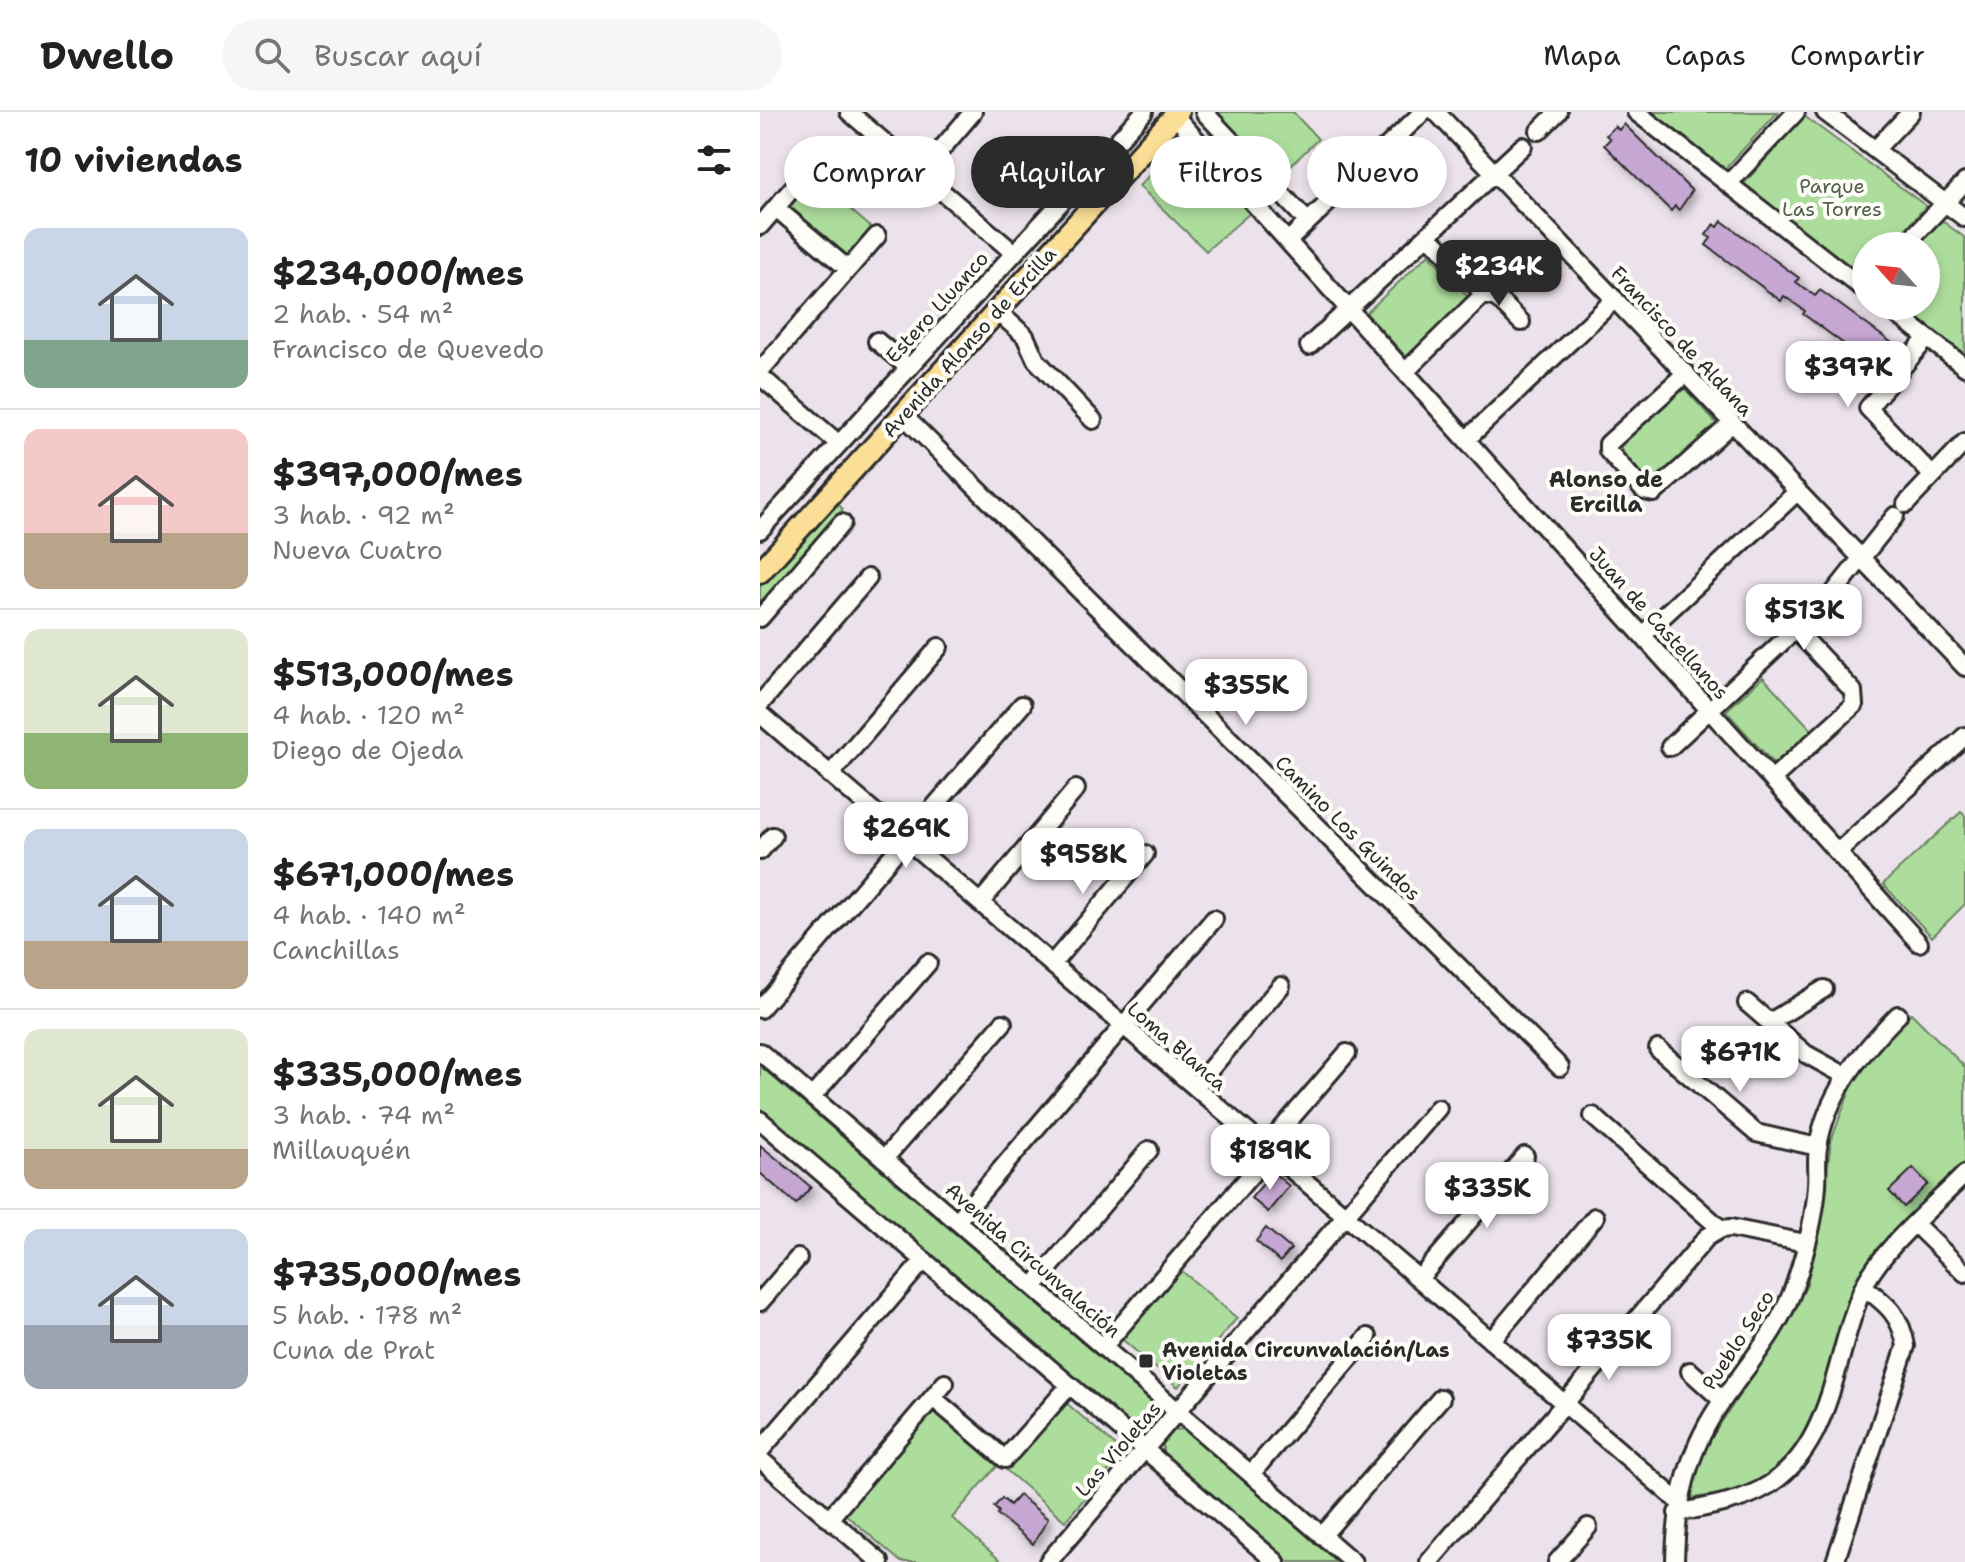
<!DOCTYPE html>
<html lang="es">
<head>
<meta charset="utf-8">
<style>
  body { margin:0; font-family:"Shantell Sans",sans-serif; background:#f6f6f6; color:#222; height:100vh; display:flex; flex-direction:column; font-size:30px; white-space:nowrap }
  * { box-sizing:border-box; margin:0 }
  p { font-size:26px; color:#767676 }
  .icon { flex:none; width:44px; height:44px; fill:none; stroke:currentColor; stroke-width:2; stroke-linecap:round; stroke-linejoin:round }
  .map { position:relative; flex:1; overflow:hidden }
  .panel { display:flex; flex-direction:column; background:#fff; width:760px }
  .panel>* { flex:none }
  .hud { position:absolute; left:24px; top:24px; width:760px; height:72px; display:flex; gap:16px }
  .needle { width:52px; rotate:297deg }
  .controls { position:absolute; left:1092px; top:120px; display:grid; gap:16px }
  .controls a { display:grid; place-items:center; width:88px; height:88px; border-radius:50%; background:#fff; box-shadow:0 4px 12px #0003; font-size:40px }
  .price { position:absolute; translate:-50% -68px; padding:0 18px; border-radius:16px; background:#fff; color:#222; font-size:26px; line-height:52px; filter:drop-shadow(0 2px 4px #0008) }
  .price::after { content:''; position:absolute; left:50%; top:48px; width:24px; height:18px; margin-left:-12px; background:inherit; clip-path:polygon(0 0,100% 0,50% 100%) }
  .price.current { background:#2b2b2b; color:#fff }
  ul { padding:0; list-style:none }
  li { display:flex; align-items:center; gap:24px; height:200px; padding:0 24px }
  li+li { border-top:2px solid #e0e0e0 }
  li span { display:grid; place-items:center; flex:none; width:224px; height:160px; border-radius:16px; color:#555 }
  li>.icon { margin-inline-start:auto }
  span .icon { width:96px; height:96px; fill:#fffc; stroke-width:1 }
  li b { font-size:34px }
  h2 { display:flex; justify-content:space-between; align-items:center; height:96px; padding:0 24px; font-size:34px }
  .pill { padding:0 28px; border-radius:36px; background:#fff; box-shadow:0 4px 12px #0003; font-size:28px; line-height:72px }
  .pill.current { background:#2b2b2b; color:#fff }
  header { display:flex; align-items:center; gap:48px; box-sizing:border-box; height:112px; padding:0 40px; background:#fff; border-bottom:2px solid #e0e0e0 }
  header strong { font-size:38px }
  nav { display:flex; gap:44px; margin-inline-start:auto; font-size:28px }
  .search { width:560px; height:72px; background:#f6f6f6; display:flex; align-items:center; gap:20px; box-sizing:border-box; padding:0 28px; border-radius:44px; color:#767676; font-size:30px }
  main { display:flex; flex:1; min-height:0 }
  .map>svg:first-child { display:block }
</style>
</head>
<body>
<header>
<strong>Dwello</strong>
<div class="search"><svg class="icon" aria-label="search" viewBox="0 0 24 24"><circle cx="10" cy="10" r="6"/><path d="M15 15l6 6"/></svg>Buscar aquí</div>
<nav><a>Mapa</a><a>Capas</a><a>Compartir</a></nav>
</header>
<main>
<section class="panel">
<h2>10 viviendas<svg class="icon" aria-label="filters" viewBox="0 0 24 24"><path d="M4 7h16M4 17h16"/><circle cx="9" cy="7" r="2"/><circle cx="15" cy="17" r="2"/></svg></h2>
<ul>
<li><span style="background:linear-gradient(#c9d6e8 70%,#7fa58c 0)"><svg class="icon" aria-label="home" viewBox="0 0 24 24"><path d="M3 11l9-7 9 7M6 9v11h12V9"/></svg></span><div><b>$234,000/mes</b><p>2 hab. · 54 m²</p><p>Francisco de Quevedo</p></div></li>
<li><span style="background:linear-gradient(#f6c9c9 65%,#b9a48a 0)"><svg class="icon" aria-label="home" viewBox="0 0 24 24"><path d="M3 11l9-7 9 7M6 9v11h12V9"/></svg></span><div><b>$397,000/mes</b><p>3 hab. · 92 m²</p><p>Nueva Cuatro</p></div></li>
<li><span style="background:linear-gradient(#dfe7d0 65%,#8fb573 0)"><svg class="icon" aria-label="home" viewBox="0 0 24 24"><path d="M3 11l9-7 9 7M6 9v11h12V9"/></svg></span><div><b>$513,000/mes</b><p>4 hab. · 120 m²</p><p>Diego de Ojeda</p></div></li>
<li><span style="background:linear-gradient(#c9d6e8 70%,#b9a48a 0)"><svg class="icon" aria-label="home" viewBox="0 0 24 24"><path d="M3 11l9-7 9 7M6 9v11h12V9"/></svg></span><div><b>$671,000/mes</b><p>4 hab. · 140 m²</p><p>Canchillas</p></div></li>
<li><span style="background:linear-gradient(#dfe7d0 75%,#b9a48a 0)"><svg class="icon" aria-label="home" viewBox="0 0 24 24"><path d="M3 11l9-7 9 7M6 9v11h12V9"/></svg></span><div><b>$335,000/mes</b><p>3 hab. · 74 m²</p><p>Millauquén</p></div></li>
<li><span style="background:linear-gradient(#c9d6e8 60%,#9aa5b1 0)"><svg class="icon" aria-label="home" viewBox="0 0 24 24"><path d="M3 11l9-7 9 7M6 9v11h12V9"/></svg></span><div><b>$735,000/mes</b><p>5 hab. · 178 m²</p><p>Cuna de Prat</p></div></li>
</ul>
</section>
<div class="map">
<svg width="1205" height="1450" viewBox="0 0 1205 1450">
  <defs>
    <filter id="shadow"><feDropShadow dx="5" dy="5" stdDeviation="4" flood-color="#0004"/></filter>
  </defs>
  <rect width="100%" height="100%" fill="#ece2ec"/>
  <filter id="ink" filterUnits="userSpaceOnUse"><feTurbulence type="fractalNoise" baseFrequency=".0125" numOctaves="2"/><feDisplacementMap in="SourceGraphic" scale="16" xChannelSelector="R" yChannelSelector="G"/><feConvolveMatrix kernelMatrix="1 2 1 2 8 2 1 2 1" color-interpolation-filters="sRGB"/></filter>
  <g filter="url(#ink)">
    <path fill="#addd9d" stroke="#6c8464" stroke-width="2" d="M457,0H533L558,27L519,65Z
      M891,0H1018L963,59Z
      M1044,4L1166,94L1130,134H1106V162L1101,167L981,75Z
      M422,29L490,101L446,139L379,74Z
      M52,64L114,118L86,150L24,97Z
      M1181,108L1205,126V247L1136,194H1166V134H1156Z
      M669,142L709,186L646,245L606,201Z
      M924,276L957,312L893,370C880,364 863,347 860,333Z
      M76,390L83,397L0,494V475Z
      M1003,565L1052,618L1014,652L966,599Z
      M1201,700L1205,704V792L1172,825L1123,772Z
      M1151,901L1205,955V1050C1186,1069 1131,1118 1121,1138C1090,1204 1066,1337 999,1373C979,1383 950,1384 927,1386L944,1336L1017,1227L1046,1175L1059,1125L1071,1029L1097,960Z
      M0,954L396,1294L399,1306L385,1321L375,1319L0,996Z
      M416,1154L477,1206L418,1275L357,1223Z
      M304,1289L364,1341L305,1409L245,1357Z
      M174,1296L239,1352L192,1406L242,1450H141L84,1401Z
      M424,1317L577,1450H529L403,1342V1331L414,1318Z"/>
    <path fill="#c6a7d3" stroke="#2b2b2b" stroke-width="2" filter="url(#shadow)" d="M864,12L932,79L919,98L915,94L911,99L844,33L850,27L846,23L855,14L859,18Z
      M962,109L1039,166L1036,170L1055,184L1060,178L1136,234L1126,256L1122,252L1118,257L1043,202L1045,199L1024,184L1021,189L946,133L951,126L946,123L954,112L958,115Z
      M0,1033L51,1075L36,1092L0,1061Z
      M1153,1056L1168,1072L1144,1095L1129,1079Z
      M513,1060L529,1074L508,1100L491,1086Z
      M506,1116L531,1137L520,1150L496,1129Z
      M259,1383L288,1407L273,1432L237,1402L239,1400L234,1395L242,1386L250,1393Z"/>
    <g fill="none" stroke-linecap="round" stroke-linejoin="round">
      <defs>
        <path id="minor" d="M89,0L254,141
          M444,0L548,110
          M676,0L1205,555
          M876,0L1106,179
          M1065,0L1205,106
          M415,4L1159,831
          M779,19L798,0
          M1115,38L1151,0
          M161,61L213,0
          M968,72L1036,0
          M16,96L88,157
          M0,114L44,63
          M529,128L663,0
          M1144,134L1205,70
          M724,182L738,187L761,210
          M1126,194L1205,255
          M238,200L265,224L276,248L333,308
          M1167,226L1108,296L1172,363
          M117,229L149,256
          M549,234L763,34
          M0,259L117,124
          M646,259L724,182L668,123
          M926,261L848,332V339L884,379L894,381L972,311
          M0,264L79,332
          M143,303L800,955
          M707,327L855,187
          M1146,392L1205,330
          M0,418L384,0
          M0,506L82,411
          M883,523L1038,379
          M0,592L108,466
          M0,602L918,1389
          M910,635L1072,483L1135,404
          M70,663L179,535
          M1012,667L1094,593L1093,579L1037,519
          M0,739L13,724
          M1078,740L1205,624
          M220,791L316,677
          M292,852L385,742
          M987,891L1046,942L1086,964
          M0,897L262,593
          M1010,910L1064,877
          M898,937L996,1021L1058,1035
          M0,940L593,1450
          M435,975L521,874
          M52,985L168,851
          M833,1004L961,1117
          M0,1008L516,1450
          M124,1047L243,911
          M197,1109L454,807
          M1156,1113L1205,1161
          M659,1167L765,1044
          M273,1175L389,1038
          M0,1190L38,1146
          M731,1229L835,1105
          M343,1235L501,1051L513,1027L587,941
          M930,1259L962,1288
          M173,1286L245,1347L310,1273
          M0,1339L164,1148
          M0,1347L120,1450
          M491,1362L608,1225
          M917,1401C945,1395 974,1391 1000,1378C1074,1340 1073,1244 1103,1176C1121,1137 1174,1094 1205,1062
          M69,1407L185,1271
          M562,1424L681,1286
          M288,1450L678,996
          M669,1450L947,1125L961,1117L971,1116L1045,1131
          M797,1450L828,1415
          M915,1450C916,1389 928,1335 965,1285C990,1250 1021,1215 1035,1172C1045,1142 1055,1105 1057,1073C1058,1061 1056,1048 1058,1036C1065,984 1102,939 1138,903
          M1075,1450L1146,1234C1141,1204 1128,1193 1104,1175"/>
        <path id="major" d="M0,460L418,0"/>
      </defs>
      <use href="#minor" stroke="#2b2b2b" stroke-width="22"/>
      <use href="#major" stroke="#2b2b2b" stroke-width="26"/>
      <use href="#minor" stroke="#fdfcf7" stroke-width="16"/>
      <use href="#major" stroke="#fbdf96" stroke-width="20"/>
    </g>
  </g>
  <rect fill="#2b2b2b" stroke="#fdfcf7" stroke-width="3" x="378" y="1241" width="16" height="16" rx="4"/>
  <g text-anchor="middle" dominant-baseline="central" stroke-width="8" stroke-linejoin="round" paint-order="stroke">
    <g font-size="20" fill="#52604d" stroke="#fdfcf7">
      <text x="1072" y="74">Parque<tspan x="1072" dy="23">Las Torres</tspan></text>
    </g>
    <g font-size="20" fill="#2b2b2b" stroke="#fdfcf7">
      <text transform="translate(177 195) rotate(-48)">Estero Lluanco</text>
      <text transform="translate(922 229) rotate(47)">Francisco de Aldana</text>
      <text transform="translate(209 230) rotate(-48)">Avenida Alonso de Ercilla</text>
      <text transform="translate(899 511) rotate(48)">Juan de Castellanos</text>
      <text transform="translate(588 716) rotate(45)">Camino Los Guindos</text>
      <text transform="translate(417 934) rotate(41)">Loma Blanca</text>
      <text transform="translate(273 1148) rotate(41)">Avenida Circunvalación</text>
      <text transform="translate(978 1228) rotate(-57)">Pueblo Seco</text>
      <text transform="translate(358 1337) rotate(-49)">Las Violetas</text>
    </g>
    <g font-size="20" font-weight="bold" fill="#2b2b2b" stroke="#fdfcf7" text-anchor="start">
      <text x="402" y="1238">Avenida Circunvalación/Las<tspan x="402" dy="23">Violetas</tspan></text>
    </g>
    <g font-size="22" font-weight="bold" fill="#2b2b2b" stroke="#fdfcf7">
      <text x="846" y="367">Alonso de<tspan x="846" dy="25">Ercilla</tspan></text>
    </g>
  </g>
</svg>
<div class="controls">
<a><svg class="needle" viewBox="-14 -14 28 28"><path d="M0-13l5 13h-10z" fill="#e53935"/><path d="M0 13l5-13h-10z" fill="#767676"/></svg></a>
</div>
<b class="price current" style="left:739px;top:196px">$234K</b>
<b class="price" style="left:1088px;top:297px">$397K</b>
<b class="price" style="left:1044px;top:540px">$513K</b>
<b class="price" style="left:486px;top:615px">$355K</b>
<b class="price" style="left:146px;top:758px">$269K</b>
<b class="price" style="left:323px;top:784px">$958K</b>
<b class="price" style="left:980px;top:982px">$671K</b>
<b class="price" style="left:510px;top:1080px">$189K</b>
<b class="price" style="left:727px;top:1118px">$335K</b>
<b class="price" style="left:849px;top:1270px">$735K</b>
<div class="hud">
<a class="pill">Comprar</a>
<a class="pill current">Alquilar</a>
<a class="pill">Filtros</a>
<a class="pill">Nuevo</a>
</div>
</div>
</main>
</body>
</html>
